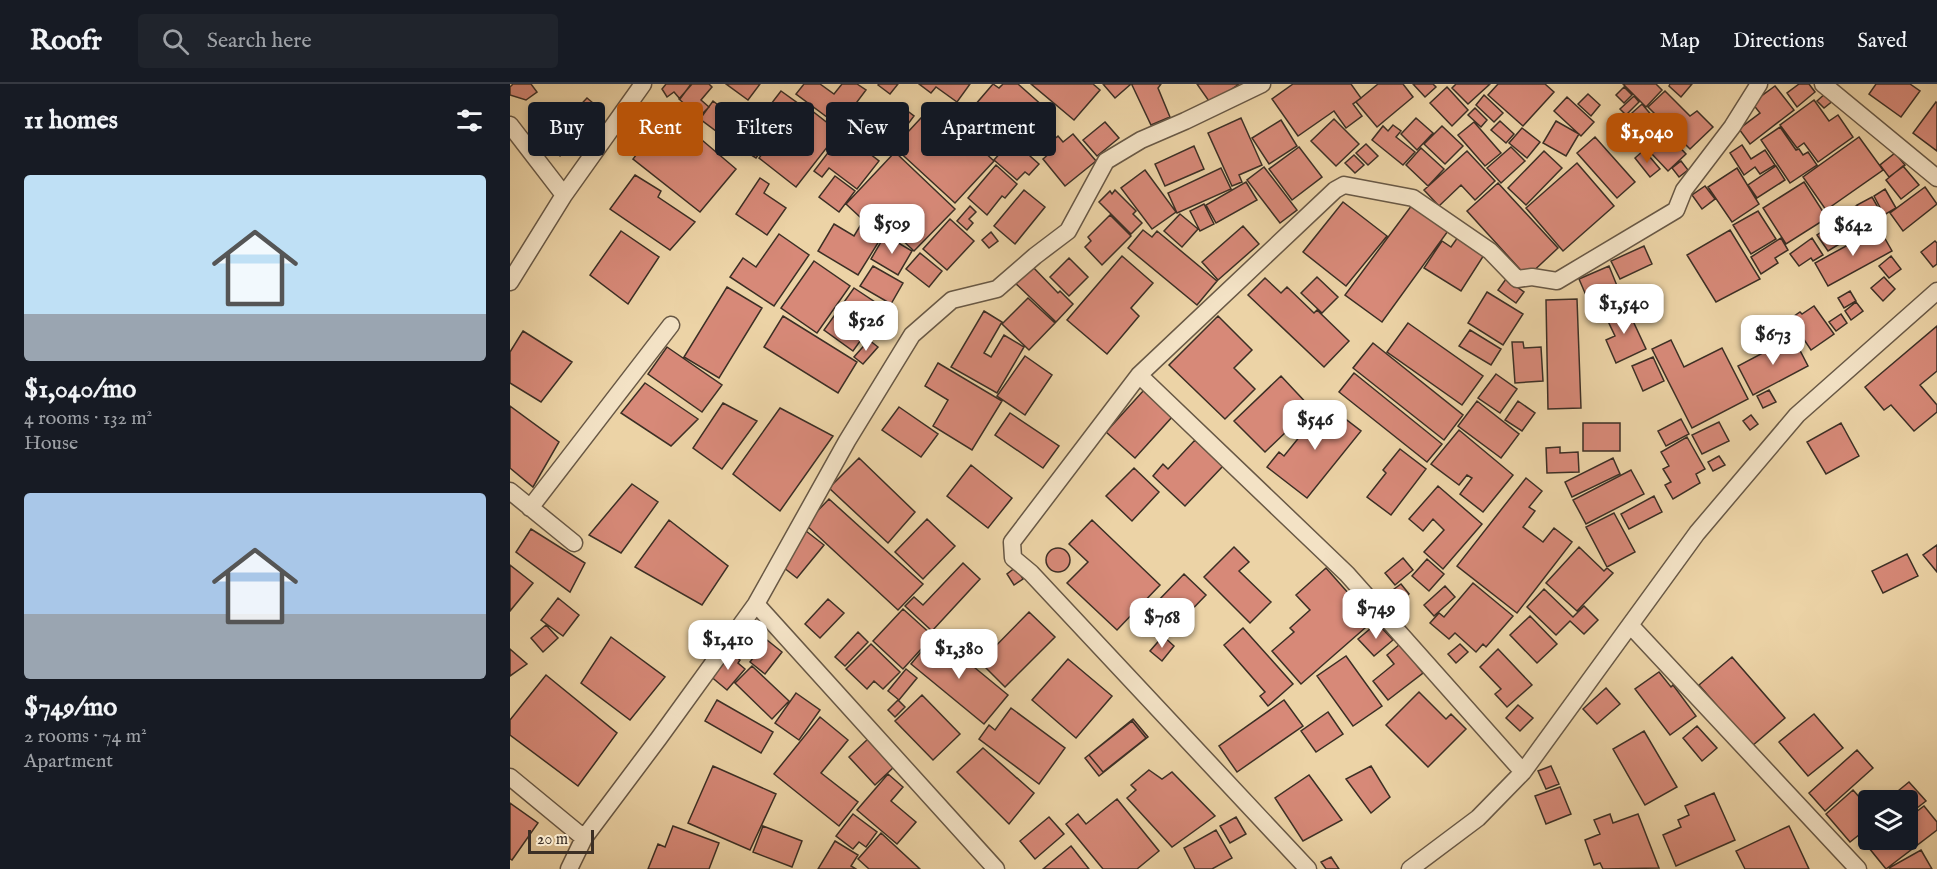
<!DOCTYPE html>
<html lang="en">
<head>
<meta charset="utf-8">
<style>
  body { margin:0; font-family:"IM FELL English",serif; background:#20242c; color:#f1f3f6; height:100vh; display:flex; flex-direction:column; font-size:22px; white-space:nowrap }
  * { box-sizing:border-box; margin:0 }
  p { font-size:20px; color:#9ea1a6 }
  .icon { flex:none; width:33px; height:33px; fill:none; stroke:currentColor; stroke-width:2; stroke-linecap:round; stroke-linejoin:round }
  .map { position:relative; flex:1; overflow:hidden }
  .sheet { display:flex; flex-direction:column; background:#171b24; width:510px }
  .sheet>* { flex:none }
  .hud { position:absolute; left:18px; top:18px; width:570px; height:54px; display:flex; gap:12px }
  .tools { position:absolute; left:1348px; top:706px; display:grid; gap:12px }
  .tools a { display:grid; place-items:center; width:60px; height:60px; border-radius:6px; background:#171b24; box-shadow:0 3px 9px #0003; font-size:30px }
  .scale { position:absolute; left:18px; bottom:15px; width:66px; box-sizing:border-box; padding-left:6px; border:3px solid #3c2f25; border-top:0; font-size:16px; line-height:21px; white-space:nowrap; color:#3c2f25; -webkit-text-stroke:4px #f3e2c5; paint-order:stroke }
  .price { position:absolute; translate:-50% -51px; padding:0 14px; border-radius:12px; background:#fff; color:#222; font-size:20px; line-height:39px; filter:drop-shadow(0 2px 3px #0008) }
  .price::after { content:''; position:absolute; left:50%; top:36px; width:18px; height:14px; margin-left:-9px; background:inherit; clip-path:polygon(0 0,100% 0,50% 100%) }
  .price.current { background:#b45309; color:#fff }
  ul { padding:0; list-style:none }
  li { display:grid; align-content:center; gap:12px; height:318px; padding:0 24px }
  li span { display:grid; place-items:center; height:186px; border-radius:6px; color:#555 }
  li>.icon { margin-inline-start:auto }
  span .icon { width:108px; height:108px; fill:#fffc; stroke-width:1 }
  li b { font-size:26px }
  h2 { display:flex; justify-content:space-between; align-items:center; height:72px; padding:0 24px; font-size:26px }
  .pill { padding:0 21px; border-radius:6px; background:#171b24; box-shadow:0 3px 9px #0003; font-size:21px; line-height:54px }
  .pill.current { background:#b45309; color:#fff }
  header { display:flex; align-items:center; gap:36px; box-sizing:border-box; height:84px; padding:0 30px; background:#171b24; border-bottom:2px solid #363941 }
  header strong { font-size:28px }
  nav { display:flex; gap:33px; margin-inline-start:auto; font-size:21px }
  .search { width:420px; height:54px; background:#20242c; display:flex; align-items:center; gap:15px; box-sizing:border-box; padding:0 21px; border-radius:6px; color:#9ea1a6; font-size:22px }
  main { display:flex; flex:1; min-height:0 }
  .map>svg:first-child { display:block }
</style>
</head>
<body>
<header>
<strong>Roofr</strong>
<div class="search"><svg class="icon" aria-label="search" viewBox="0 0 24 24"><circle cx="10" cy="10" r="6"/><path d="M15 15l6 6"/></svg>Search here</div>
<nav><a>Map</a><a>Directions</a><a>Saved</a></nav>
</header>
<main>
<section class="sheet">
<h2>11 homes<svg class="icon" aria-label="filters" viewBox="0 0 24 24"><path d="M4 7h16M4 17h16"/><circle cx="9" cy="7" r="2"/><circle cx="15" cy="17" r="2"/></svg></h2>
<ul>
<li><span style="background:linear-gradient(#bfe0f5 75%,#9aa5b1 0)"><svg class="icon" aria-label="home" viewBox="0 0 24 24"><path d="M3 11l9-7 9 7M6 9v11h12V9"/></svg></span><div><b>$1,040/mo</b><p>4 rooms · 132 m²</p><p>House</p></div></li>
<li><span style="background:linear-gradient(#a9c7e8 65%,#9aa5b1 0)"><svg class="icon" aria-label="home" viewBox="0 0 24 24"><path d="M3 11l9-7 9 7M6 9v11h12V9"/></svg></span><div><b>$749/mo</b><p>2 rooms · 74 m²</p><p>Apartment</p></div></li>
</ul>
</section>
<div class="map">
<svg width="1427" height="785" viewBox="0 0 1427 785">
  <rect width="100%" height="100%" fill="#ecd3a6"/>
  <filter id="stains"><feTurbulence type="fractalNoise" baseFrequency=".00333" numOctaves="4"/><feColorMatrix values="0 0 0 0 .2 0 0 0 0 .09 0 0 0 0 .02 0 0 0 .5 -.17"/></filter>
  <radialGradient id="worn" r=".72"><stop offset=".6" stop-color="#630" stop-opacity="0"/><stop offset="1" stop-color="#630" stop-opacity=".3"/></radialGradient>
  <path fill="#d78978" stroke="#3c2f25" stroke-width="1.5" d="M3,0H21L27,8L16,16L0,11V3Z
    M156,0H181L170,15L164,8L157,13L152,5Z
    M182,0H199L202,3L191,16L199,23L189,33L169,15Z
    M216,0H250L238,16Z
    M294,0H310L324,10L332,0H347L356,6L329,42L286,10Z
    M369,0H388L380,10L368,1Z
    M409,0H460L447,18L426,3L421,9Z
    M483,0L489,4L493,0H508L534,23L504,56L465,21Z
    M521,0H583L590,6L564,36Z
    M593,0H621L605,14Z
    M623,0H651L648,4L660,33L641,41L622,1Z
    M687,0H729L701,20Z
    M783,0H841L851,14L843,20L852,32L836,44L824,27L788,52L762,15Z
    M868,0H893L903,13L867,43L846,18Z
    M903,0H923L926,3L915,13Z
    M946,0H980L958,20L942,4Z
    M988,0H1035L1044,8L1013,42L978,11Z
    M1113,0H1146L1152,6L1136,23Z
    M1160,0H1182L1171,13L1159,2Z
    M1289,0H1299L1305,8L1287,23L1277,9Z
    M1366,0H1400L1410,7L1391,33L1359,10Z
    M1265,2L1284,26L1240,60L1229,45L1250,29L1242,19Z
    M937,3L958,26L942,42L920,19Z
    M1114,3L1122,11L1114,19L1106,11Z
    M271,7L289,20L273,41L259,31L266,23L261,20Z
    M1155,7L1180,32L1187,27L1203,43L1180,65L1138,23Z
    M1317,8L1324,16L1314,24L1307,17Z
    M1078,10L1090,21L1081,32L1068,20Z
    M974,11L993,29L984,38L966,21Z
    M1124,12L1129,18L1116,31L1110,25Z
    M1057,13L1084,38L1071,52L1044,27Z
    M77,14L89,24L71,43L59,33Z
    M1304,16L1319,37L1328,31L1343,53L1308,78L1294,59L1287,64L1270,41Z
    M203,17L221,31L217,36L227,44L222,59L190,35Z
    M1426,18L1427,19V67L1403,49Z
    M292,19L329,48L286,103L249,74Z
    M1132,20L1143,33L1124,49L1113,37Z
    M423,21L484,77L445,119L384,63Z
    M391,22L404,32L398,40L385,31Z
    M965,24L977,36L971,43L958,31Z
    M251,27L272,42L263,54L242,39Z
    M159,28L226,85L190,128L123,75Z
    M354,32L369,43L359,57L344,46Z
    M731,34L752,81L729,91L732,98L722,102L698,49Z
    M906,34L923,49L907,66L891,50Z
    M824,35L849,60L826,82L801,57Z
    M1143,35L1176,70L1158,87L1125,52Z
    M771,36L787,62L759,80L742,54Z
    M990,37L1004,50L996,59L981,46Z
    M1046,37L1069,50L1056,72L1033,59Z
    M595,38L609,54L587,72L573,56Z
    M964,38L991,69L975,82L948,51Z
    M234,40L259,56L246,74L222,59Z
    M883,41L891,47L886,53L905,68L893,81L862,56L873,42L878,47Z
    M932,42L953,62L935,80L914,60Z
    M1270,43L1286,66L1289,65L1293,71L1298,68L1307,81L1280,99L1251,56Z
    M1012,44L1030,58L1017,74L999,59Z
    M333,49L369,77L347,105L319,84L312,93L304,87Z
    M55,50L63,58L50,72L42,64Z
    M563,50L586,77L555,102L533,75L541,68L536,62L548,52L553,58Z
    M1085,53L1125,98L1107,114L1067,69Z
    M1349,53L1373,86L1316,126L1293,93Z
    M502,56L529,80L519,91L515,88L507,96L484,76Z
    M856,60L868,72L858,81L846,69Z
    M1232,61L1241,75L1255,66L1265,81L1250,90L1245,83L1234,91L1220,69Z
    M684,62L694,85L655,102L645,80Z
    M789,63L812,93L782,116L759,85Z
    M1001,63L1015,77L991,99L977,84Z
    M911,64L934,85L918,102L896,81Z
    M1134,66L1150,85L1140,93L1125,74Z
    M957,67L985,97L965,116L951,101L929,122L914,106Z
    M1034,67L1052,84L1016,121L998,104Z
    M385,68L445,125L404,167L372,137L364,146L336,120Z
    M1385,69L1395,81L1379,93L1370,81Z
    M844,71L854,81L845,89L835,79Z
    M1171,77L1178,86L1169,93L1162,84Z
    M1067,79L1104,122L1053,167L1016,124Z
    M486,81L507,100L495,114L492,112L477,131L458,114Z
    M1266,82L1275,96L1247,114L1238,101Z
    M1393,82L1409,101L1391,115L1376,96Z
    M754,83L787,126L770,139L737,96Z
    M711,84L721,105L667,129L658,109Z
    M1227,84L1249,120L1222,138L1198,103Z
    M635,86L666,128L642,145L611,104Z
    M125,91L151,107L148,113L185,138L160,166L100,125Z
    M325,92L345,107L329,128L309,113Z
    M250,94L259,100L254,109L276,124L257,151L226,130Z
    M736,98L747,116L706,139L696,121Z
    M1294,98L1317,134L1276,160L1253,124Z
    M988,99L1048,164L1017,193L957,127Z
    M1195,102L1205,115L1192,125L1182,111Z
    M1415,103L1427,120L1393,147L1380,129Z
    M1375,105L1386,124L1374,131L1364,112Z
    M514,106L535,123L505,160L484,142Z
    M605,106L626,127L623,130L632,139L621,150L589,118L600,107L602,110Z
    M1362,113L1373,132L1358,140L1347,121Z
    M833,118L877,152L836,202L793,168Z
    M694,120L704,140L690,147L680,127Z
    M902,121L938,147L872,238L835,211Z
    M460,122L466,128L459,135L463,139L457,146L447,137Z
    M1346,122L1358,142L1347,149L1334,129Z
    M1248,127L1266,155L1241,170L1223,141Z
    M670,130L688,145L672,163L654,147Z
    M600,131L621,152L592,181L575,163L581,157L578,153Z
    M1334,133L1345,150L1332,158L1321,141Z
    M440,135L464,157L437,186L413,165Z
    M324,140L344,152L350,142L371,154L348,191L308,167Z
    M733,142L749,160L708,196L692,178Z
    M1319,143L1331,159L1318,167L1307,151Z
    M1369,144L1382,167L1318,202L1305,179Z
    M633,146L642,153L647,147L707,197L687,221L618,164Z
    M1220,146L1250,195L1206,218L1177,171Z
    M111,147L149,173L118,220L80,191Z
    M481,148L488,157L479,164L472,156Z
    M269,150L299,171L264,222L220,193L233,174L246,183Z
    M375,151L402,167L388,191L361,175Z
    M948,153L974,171L951,207L914,184L932,157L941,163Z
    M1271,154L1278,166L1265,174L1268,179L1251,190L1241,173Z
    M1302,154L1313,171L1303,177L1301,174L1289,182L1280,170Z
    M1425,157L1427,159V180L1423,183L1411,168Z
    M1134,162L1142,180L1110,195L1101,177Z
    M410,169L432,187L419,203L396,185Z
    M612,172L643,199L621,224L629,232L597,270L557,236Z
    M1381,172L1391,185L1379,194L1369,182Z
    M559,174L578,193L559,212L540,193Z
    M304,177L340,202L307,249L271,224Z
    M519,179L548,209L550,207L563,220L546,238L502,196Z
    M363,182L393,199L381,220L350,202Z
    M1099,182L1114,219L1090,229L1084,214L1078,216L1069,195Z
    M807,193L828,213L812,229L791,209Z
    M1374,193L1385,205L1373,217L1361,204Z
    M755,194L771,209L777,203L804,229L807,226L839,257L814,283L738,211Z
    M996,195L1014,208L1006,219L988,206Z
    M217,203L252,224L209,294L174,273Z
    M344,204L374,224L343,267L314,246Z
    M1340,207L1346,217L1334,224L1328,214Z
    M977,208L1013,230L993,261L958,239Z
    M518,214L545,239L519,266L492,240Z
    M1067,215L1071,324L1038,325L1036,216Z
    M1346,218L1353,227L1341,236L1335,227Z
    M1116,222L1136,265L1106,279L1096,256L1105,252L1095,231Z
    M1304,222L1324,250L1301,266L1280,235L1290,228L1292,230Z
    M474,227L492,238L474,269L481,273L494,251L514,263L487,309L441,283Z
    M1331,230L1337,239L1326,247L1319,238Z
    M273,232L347,278L328,309L254,263Z
    M708,232L742,266L724,284L745,305L715,335L659,281Z
    M898,239L973,292L952,321L877,268Z
    M1427,242V287L1410,301L1427,321V328L1404,347L1381,321L1374,326L1355,303Z
    M960,246L991,265L981,281L949,262Z
    M13,247L62,278L31,318L0,299V268Z
    M1283,253L1298,282L1243,311L1228,282Z
    M359,256L368,263L353,280L344,273Z
    M1161,256L1174,283L1212,264L1238,315L1182,344L1142,265Z
    M1002,258H1013L1014,264L1031,263L1033,297L1005,299Z
    M863,259L953,331L934,356L843,284Z
    M157,263L212,301L192,328L138,290Z
    M515,272L542,291L515,331L487,312Z
    M1143,273L1154,297L1133,307L1122,282Z
    M428,279L492,317L462,366L423,342L438,316L415,302Z
    M844,289L932,360L917,378L829,308Z
    M986,290L1007,305L990,329L968,314Z
    M771,292L801,324L755,368L724,337Z
    M135,299L188,335L161,362L111,329Z
    M634,306L663,332L625,374L596,348Z
    M1259,306L1266,318L1253,324L1247,312Z
    M967,317L1009,350L991,374L948,342Z
    M1008,317L1025,329L1012,347L995,336Z
    M213,319L247,337L212,385L183,364Z
    M816,320L851,347L797,414L757,383L769,368L774,372Z
    M0,322L49,358L23,403L0,384Z
    M389,323L428,350L411,373L372,346Z
    M270,324L323,352L270,427L223,390Z
    M500,329L549,362L533,384L485,351Z
    M1241,331L1248,340L1240,346L1233,337Z
    M1171,335L1179,350L1156,362L1148,347Z
    M1209,338L1219,357L1192,370L1182,351Z
    M1073,339H1110V367H1073Z
    M1331,339L1349,372L1316,390L1297,358Z
    M949,346L1003,391L973,428L950,410L962,394L957,391L949,401L921,380Z
    M1177,353L1195,385L1186,390L1190,399L1163,415L1155,401L1161,398L1153,385L1159,382L1151,368Z
    M685,356L713,382L675,422L643,392L653,380L658,385Z
    M1050,363V369L1068,368L1069,388L1037,389L1036,364Z
    M890,365L916,385L881,431L857,413L876,389L873,386Z
    M1209,372L1215,381L1203,387L1198,378Z
    M349,374L405,428L378,459L319,404Z
    M1103,374L1110,390L1062,413L1055,398Z
    M461,381L502,414L478,444L437,412Z
    M624,384L649,408L622,437L596,412Z
    M1121,386L1134,410L1076,440L1063,416Z
    M1016,394L1032,407L1019,423L1025,427L1013,443L1033,458L1044,444L1062,458L1007,529L947,482Z
    M122,400L148,418L111,469L79,451Z
    M928,402L972,440L933,485L914,468L934,446L923,435L913,447L899,435Z
    M1144,412L1152,428L1119,445L1111,430Z
    M319,415L413,500L388,526L295,440Z
    M1104,429L1125,468L1097,483L1076,443Z
    M417,435L445,462L413,495L385,468Z
    M159,436L218,482L192,521L125,483Z
    M582,436L650,501L607,546L557,499L578,478L559,460Z
    M21,445L75,479L60,508L6,468Z
    M296,447L314,461L287,494L269,480Z
    M1427,461V488L1413,471Z
    M724,463L739,478L729,487L761,518L740,539L694,493Z
    M1069,463L1094,487L1097,484L1103,489L1067,527L1036,499Z
    M536 476a12 12 0 1 1 24 0a12 12 0 1 1-24 0Z
    M1397,470L1408,492L1373,509L1362,487Z
    M893,474L903,486L885,501L875,489Z
    M917,475L934,490L919,507L902,492Z
    M453,479L470,495L422,547L395,522L404,513L413,521Z
    M0,481L23,499L0,527Z
    M506,483L513,495L504,501L497,490Z
    M816,484L863,537L791,600L762,567L784,548L780,544L800,526L786,511Z
    M674,490L696,511L667,541L645,520Z
    M963,499L1003,532L976,563L973,560L966,568L945,549L939,555L920,539L929,529L934,533Z
    M891,500L899,510L889,518L880,508Z
    M935,502L945,513L924,532L914,521Z
    M1034,505L1063,533L1074,522L1088,536L1074,550L1060,537L1046,551L1017,523Z
    M48,514L69,531L53,552L31,536Z
    M318,515L334,529L310,554L295,540Z
    M393,525L423,552L393,585L363,557Z
    M519,528L545,553L495,603L470,578Z
    M1020,532L1047,560L1027,579L1000,551Z
    M867,539L883,556L864,572L848,555Z
    M36,541L48,554L33,568L21,554Z
    M733,544L783,600L758,622L750,612L755,608L714,561Z
    M348,548L358,558L335,582L325,573Z
    M425,551L498,611L474,640L401,580Z
    M653,552L664,562L652,577L640,567Z
    M101,553L155,593L120,636L71,599Z
    M257,556L272,568L255,590L240,578Z
    M361,560L390,588L373,605L364,597L357,605L336,585Z
    M890,560L913,589L878,616L863,597L884,580L877,571Z
    M950,560L958,568L946,579L938,570Z
    M0,565L17,580L0,592Z
    M988,565L1022,601L997,623L985,610L991,605L970,583Z
    M220,567L230,576L228,579L235,585L217,606L199,591Z
    M836,572L872,622L843,642L807,592Z
    M1222,573L1275,634L1242,662L1189,601Z
    M558,575L602,612L566,654L522,616Z
    M242,582L279,617L262,635L225,599Z
    M396,585L407,594L389,616L378,607Z
    M1149,588L1161,603L1163,601L1186,632L1160,651L1125,605Z
    M36,591L107,649L68,702L0,651V636Z
    M1096,604L1110,620L1087,640L1073,625Z
    M909,608L936,635L941,630L956,645L918,683L876,641Z
    M286,609L310,626L289,656L265,639Z
    M412,611L450,650L423,676L385,637Z
    M207,616L263,648L251,669L195,637Z
    M388,616L395,623L385,633L378,626Z
    M774,616L793,642L727,688L709,662Z
    M1008,621L1023,634L1010,647L996,634Z
    M501,624L555,664L529,700L469,655L479,641L485,646Z
    M818,628L833,650L806,668L791,647Z
    M1304,630L1333,664L1298,692L1269,658Z
    M310,633L338,656L311,689L348,718L329,742L264,690Z
    M623,635L638,653L589,692L575,674Z
    M622,637L636,654L593,688L579,671Z
    M1187,642L1207,664L1192,677L1173,654Z
    M1134,647L1167,703L1135,721L1103,665Z
    M360,653L386,681L365,701L339,673Z
    M473,664L524,709L499,740L447,688Z
    M1347,666L1363,684L1315,727L1299,709Z
    M203,682L266,710L240,766L178,739Z
    M861,682L880,713L861,729L836,695Z
    M1041,682L1049,700L1036,705L1028,687Z
    M639,686L652,695L662,688L705,732L662,763L617,714L626,706L621,701Z
    M378,690L393,703L381,717L406,738L387,760L347,726Z
    M799,691L832,736L793,757L765,714Z
    M1399,698L1416,717L1398,731V717L1377,716Z
    M1050,703L1061,730L1036,740L1025,712Z
    M1343,706L1359,724V743L1340,758L1316,730Z
    M1204,709L1225,756L1166,782L1153,751L1171,743L1168,736L1179,731L1175,722Z
    M607,715L649,767L627,785H593L556,740L568,730L576,740Z
    M0,719L28,739L2,776L0,775Z
    M1414,722L1427,738V746L1376,785L1359,764L1369,756H1398V734Z
    M343,730L367,748L356,763L349,758L343,765L326,752Z
    M1100,730L1103,739L1128,730L1149,784L1093,785L1090,779L1084,781L1075,756L1090,750L1084,736Z
    M539,733L554,750L525,775L510,757Z
    M726,733L736,750L720,759L710,742Z
    M163,742L209,759L199,785H138L148,760L155,763Z
    M253,742L292,757L282,783L243,768Z
    M1279,742L1299,785H1235L1226,767Z
    M706,746L722,774L702,785H685L674,764Z
    M371,749L410,785H359L348,775Z
    M325,757L348,771L341,782L346,785H308Z
    M561,762L579,785H533Z
    M1411,766L1422,785H1380L1379,784Z
    M821,773L829,785H816L811,778Z"/>
  <g fill="none" stroke-linecap="round" stroke-linejoin="round">
    <defs>
      <path id="street" d="M1313,0L1427,94
        M0,41L54,111
        M0,198L54,111L133,0
        M629,291L837,490L1013,688
        M0,407L64,459
        M20,424L161,241
        M246,520L486,785
        M1121,542L1348,785
        M0,693L74,754
        M59,785L74,754L149,654L246,520L337,357L402,251L442,216L487,205L525,172L558,147L596,77L631,56L675,37L752,0
        M798,785L521,489L503,474L502,458L629,291L825,106L834,101L903,114L980,167L1007,195L1022,193L1047,197L1166,126L1174,106L1222,43L1249,0
        M900,785L968,734L1013,688L1187,449L1287,331L1427,207"/>
    </defs>
    <use href="#street" stroke="#685845" stroke-width="19"/>
    <use href="#street" stroke="#f3e2c5" stroke-width="16"/>
  </g>
  <rect width="100%" height="100%" filter="url(#stains)"/>
  <rect width="100%" height="100%" fill="url(#worn)"/>
</svg>
<div class="tools">
<a><svg class="icon" aria-label="layers" viewBox="0 0 24 24"><path d="M12 4l9 5-9 5-9-5zM3 14l9 5 9-5"/></svg></a>
</div>
<div class="scale">20 m</div>
<b class="price current" style="left:1137px;top:80px">$1,040</b>
<b class="price" style="left:382px;top:171px">$509</b>
<b class="price" style="left:1343px;top:173px">$642</b>
<b class="price" style="left:1114px;top:251px">$1,540</b>
<b class="price" style="left:356px;top:268px">$526</b>
<b class="price" style="left:1263px;top:282px">$673</b>
<b class="price" style="left:805px;top:367px">$546</b>
<b class="price" style="left:866px;top:556px">$749</b>
<b class="price" style="left:652px;top:565px">$768</b>
<b class="price" style="left:218px;top:587px">$1,410</b>
<b class="price" style="left:449px;top:596px">$1,380</b>
<div class="hud">
<a class="pill">Buy</a>
<a class="pill current">Rent</a>
<a class="pill">Filters</a>
<a class="pill">New</a>
<a class="pill">Apartment</a>
</div>
</div>
</main>
</body>
</html>
